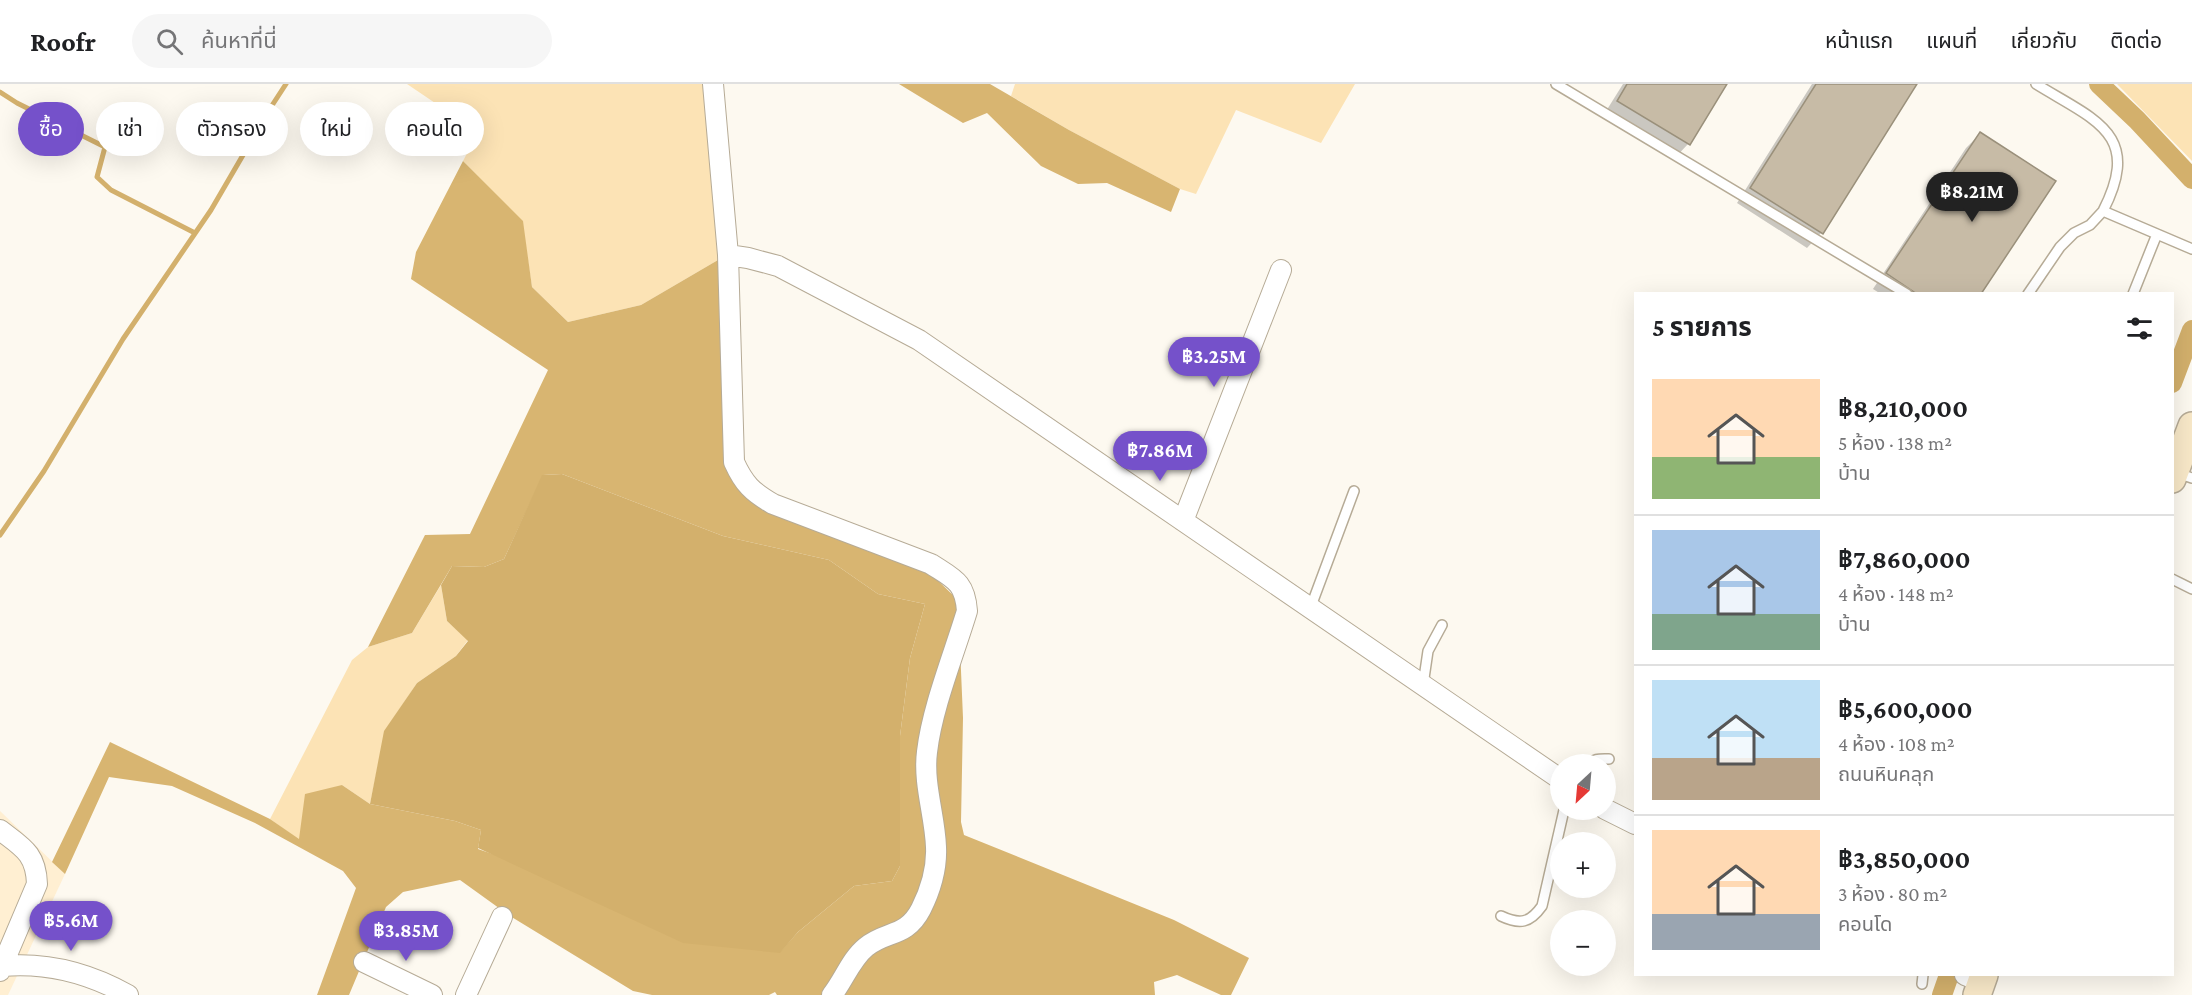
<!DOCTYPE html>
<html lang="th">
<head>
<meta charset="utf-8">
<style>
  body { margin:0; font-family:"Crimson Pro","Noto Sans Thai",serif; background:#f6f6f6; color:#202124; height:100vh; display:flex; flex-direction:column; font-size:22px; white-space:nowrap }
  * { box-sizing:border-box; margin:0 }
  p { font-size:20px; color:#757577 }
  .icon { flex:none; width:33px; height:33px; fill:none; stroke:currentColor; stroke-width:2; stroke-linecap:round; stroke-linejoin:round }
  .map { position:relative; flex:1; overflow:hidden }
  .drawer { position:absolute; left:1634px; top:208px; width:540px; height:684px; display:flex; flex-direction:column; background:#fff; border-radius:0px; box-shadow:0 6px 24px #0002 }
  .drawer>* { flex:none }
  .guide { position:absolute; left:18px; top:18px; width:570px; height:54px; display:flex; gap:12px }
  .needle { width:39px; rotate:206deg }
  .buttons { position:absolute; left:1550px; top:670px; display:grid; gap:12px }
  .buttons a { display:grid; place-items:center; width:66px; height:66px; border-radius:50%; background:#fff; box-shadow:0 6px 24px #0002; font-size:30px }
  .price { position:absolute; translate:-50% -51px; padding:0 14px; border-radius:21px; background:#7551ca; color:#fff; font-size:20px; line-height:39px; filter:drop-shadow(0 2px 3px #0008) }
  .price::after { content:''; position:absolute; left:50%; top:36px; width:18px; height:14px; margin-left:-9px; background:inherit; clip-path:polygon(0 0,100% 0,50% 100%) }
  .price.active { background:#222; color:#fff }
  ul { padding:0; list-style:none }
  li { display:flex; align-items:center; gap:18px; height:150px; padding:0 18px }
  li+li { border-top:2px solid #e0e0e0 }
  li span { display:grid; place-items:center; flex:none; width:168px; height:120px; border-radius:0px; color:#555 }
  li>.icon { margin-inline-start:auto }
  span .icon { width:72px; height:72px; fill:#fffc; stroke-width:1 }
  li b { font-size:26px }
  h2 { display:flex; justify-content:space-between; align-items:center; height:72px; padding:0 18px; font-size:26px }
  .chip { padding:0 21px; border-radius:27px; background:#fff; box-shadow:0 6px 24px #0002; font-size:21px; line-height:54px }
  .chip.active { background:#7551ca; color:#fff }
  header { display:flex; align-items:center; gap:36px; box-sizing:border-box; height:84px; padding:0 30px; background:#fff; border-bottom:2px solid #e0e0e0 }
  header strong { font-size:28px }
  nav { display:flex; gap:33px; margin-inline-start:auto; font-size:21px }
  .search { width:420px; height:54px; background:#f6f6f6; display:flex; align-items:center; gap:15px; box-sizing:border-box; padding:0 21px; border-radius:33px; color:#757577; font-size:22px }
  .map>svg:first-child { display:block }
</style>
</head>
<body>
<header>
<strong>Roofr</strong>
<div class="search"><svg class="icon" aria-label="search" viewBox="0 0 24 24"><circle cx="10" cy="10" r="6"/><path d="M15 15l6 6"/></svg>ค้นหาที่นี่</div>
<nav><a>หน้าแรก</a><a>แผนที่</a><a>เกี่ยวกับ</a><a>ติดต่อ</a></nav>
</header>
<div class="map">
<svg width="2192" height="911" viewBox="0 0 2192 911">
  <rect width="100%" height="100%" fill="#fdf9f0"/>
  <path fill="#ffefd2" d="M0,727L65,790L8,911H0Z"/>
  <path fill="#fce3b5" d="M407,0H704L718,176L641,221L568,238L532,203L522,137L463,77L478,48Z
    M1015,0H1355L1321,59L1236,26L1196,110L1180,105L1069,46L1011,12Z
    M2117,0H2192V77Z
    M441,501L447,537L468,556L456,572L417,599L385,647L370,720L342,701L299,756L270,735L352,576L368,563L412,549Z"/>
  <path fill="#d8b571" d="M899,0H990L1069,46L1180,105L1171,128L1107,99L1078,100L1041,82L987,29L963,39Z
    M463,77L523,137L532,203L568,238L641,221L718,176L750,417L926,485L958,516L963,634L961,738L964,751L1174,836L1249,874L1231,911H1221L1177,891L1154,898L1155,911H777L775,908L769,911H652L633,907L510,832L460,796L403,808L386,823L349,911H317L356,804L343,787L255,739L172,702L109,693L65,790L52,778L110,658L270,735L299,755L305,710L342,701L370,720L455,737L481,746L478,765L780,868L798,848L854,802L892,797L900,782V652L910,574L925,520L878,510L829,476L723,452L562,390L543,391L504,475L484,483L452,482L412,549L368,563L425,451L470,450L548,286L411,195L416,168Z"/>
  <path fill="#d3b06c" d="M562,390L723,452L829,476L878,510L925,520L910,574L900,652V782L892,797L854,802L798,848L780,869L683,859L478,764L481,746L455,737L370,720L384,647L417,599L456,572L468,557L447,537L441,501L452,482L484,483L504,475L542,391Z"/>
  <path fill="#0003" d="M1623,0H1726L1688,60L1674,75L1603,32Z
    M1812,0H1915L1821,149L1807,164L1737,119Z
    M1980,50L1979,210H1881L1873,205L1966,64Z"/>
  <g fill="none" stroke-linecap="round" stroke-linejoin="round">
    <path stroke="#d3b06c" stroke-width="5" d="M0,8L17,19L105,63L97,93L111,106L195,149
      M0,451L44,387L123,255L211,126L271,23L286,0"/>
    <path stroke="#d3b06c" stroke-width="20" d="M2099,0L2137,36L2192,95
      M2172,299L2192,246
      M1942,911L1949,891"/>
  </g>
  <path fill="#c7bba6" stroke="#9a907b" stroke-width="1.5" d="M1627,0H1727L1690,61L1617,17Z
    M1816,0H1917L1823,150L1750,104Z
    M1980,48L2056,97L1981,210H1917L1886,189Z"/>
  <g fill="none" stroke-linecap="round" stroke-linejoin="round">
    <defs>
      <path id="lane" d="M1556,0L1907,210
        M2036,0C2094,36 2143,49 2103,127
        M2028,210L2060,163L2074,149L2090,141L2103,127L2192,165
        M2133,210L2157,150
        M2177,389L2192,394
        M2172,495L2192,505
        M1310,525L1354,407
        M1423,601L1428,567L1442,541
        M1589,681C1594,674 1600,675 1609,675
        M1501,832C1520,841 1530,839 1542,822L1564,726
        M1922,900L1923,891"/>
      <path id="street" d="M713,0L728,171L734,378C744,400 752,408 773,420L931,480C954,495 965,498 967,527C954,570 932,624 927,668C923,700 935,732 936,763C937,784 930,807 921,825C906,854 887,846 866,863C851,875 844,896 832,911
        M728,171L748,174L778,182L919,256L1560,695
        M1183,437L1281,186
        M1605,725L1635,740
        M0,746C22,763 36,769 37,800L0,887
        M364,878L432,911
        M2,882C47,878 89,889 128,911
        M1965,891L1982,898
        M466,911L502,833"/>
      <path id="secondary" d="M2172,395L2192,342
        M1977,911L1984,891"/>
    </defs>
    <use href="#lane" stroke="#b6ab96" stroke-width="12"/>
    <use href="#street" stroke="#b6ab96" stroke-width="22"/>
    <use href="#secondary" stroke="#b6ab96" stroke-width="30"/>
    <use href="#lane" stroke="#fff" stroke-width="9"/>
    <use href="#street" stroke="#fff" stroke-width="20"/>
    <use href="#secondary" stroke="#f8e8c8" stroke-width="27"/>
  </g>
</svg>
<div class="buttons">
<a><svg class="needle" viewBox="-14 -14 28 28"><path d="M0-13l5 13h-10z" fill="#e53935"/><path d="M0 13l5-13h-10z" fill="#757577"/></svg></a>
<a>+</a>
<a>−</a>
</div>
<b class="price active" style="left:1972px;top:139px">฿8.21M</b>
<b class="price" style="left:1214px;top:304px">฿3.25M</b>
<b class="price" style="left:1160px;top:398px">฿7.86M</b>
<b class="price" style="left:71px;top:868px">฿5.6M</b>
<b class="price" style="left:406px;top:878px">฿3.85M</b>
<div class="guide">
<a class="chip active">ซื้อ</a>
<a class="chip">เช่า</a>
<a class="chip">ตัวกรอง</a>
<a class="chip">ใหม่</a>
<a class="chip">คอนโด</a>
</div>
<section class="drawer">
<h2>5 รายการ<svg class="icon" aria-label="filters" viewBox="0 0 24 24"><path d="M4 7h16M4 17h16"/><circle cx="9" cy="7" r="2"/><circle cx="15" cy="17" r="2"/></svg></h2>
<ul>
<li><span style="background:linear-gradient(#ffd9b3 65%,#8fb573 0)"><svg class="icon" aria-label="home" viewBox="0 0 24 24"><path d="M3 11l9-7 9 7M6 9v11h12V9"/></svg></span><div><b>฿8,210,000</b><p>5 ห้อง · 138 m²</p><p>บ้าน</p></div></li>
<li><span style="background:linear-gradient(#a9c7e8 70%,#7fa58c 0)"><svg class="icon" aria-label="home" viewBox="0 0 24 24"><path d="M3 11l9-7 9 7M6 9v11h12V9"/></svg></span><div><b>฿7,860,000</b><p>4 ห้อง · 148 m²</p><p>บ้าน</p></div></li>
<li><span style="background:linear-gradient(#bfe0f5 65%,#b9a48a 0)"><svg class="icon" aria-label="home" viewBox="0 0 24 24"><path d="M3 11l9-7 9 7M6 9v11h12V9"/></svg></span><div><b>฿5,600,000</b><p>4 ห้อง · 108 m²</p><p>ถนนหินคลุก</p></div></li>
<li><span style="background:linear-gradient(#ffd9b3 70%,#9aa5b1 0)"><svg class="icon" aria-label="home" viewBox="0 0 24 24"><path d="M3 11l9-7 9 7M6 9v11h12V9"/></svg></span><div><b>฿3,850,000</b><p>3 ห้อง · 80 m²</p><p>คอนโด</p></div></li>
</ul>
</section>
</div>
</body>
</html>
